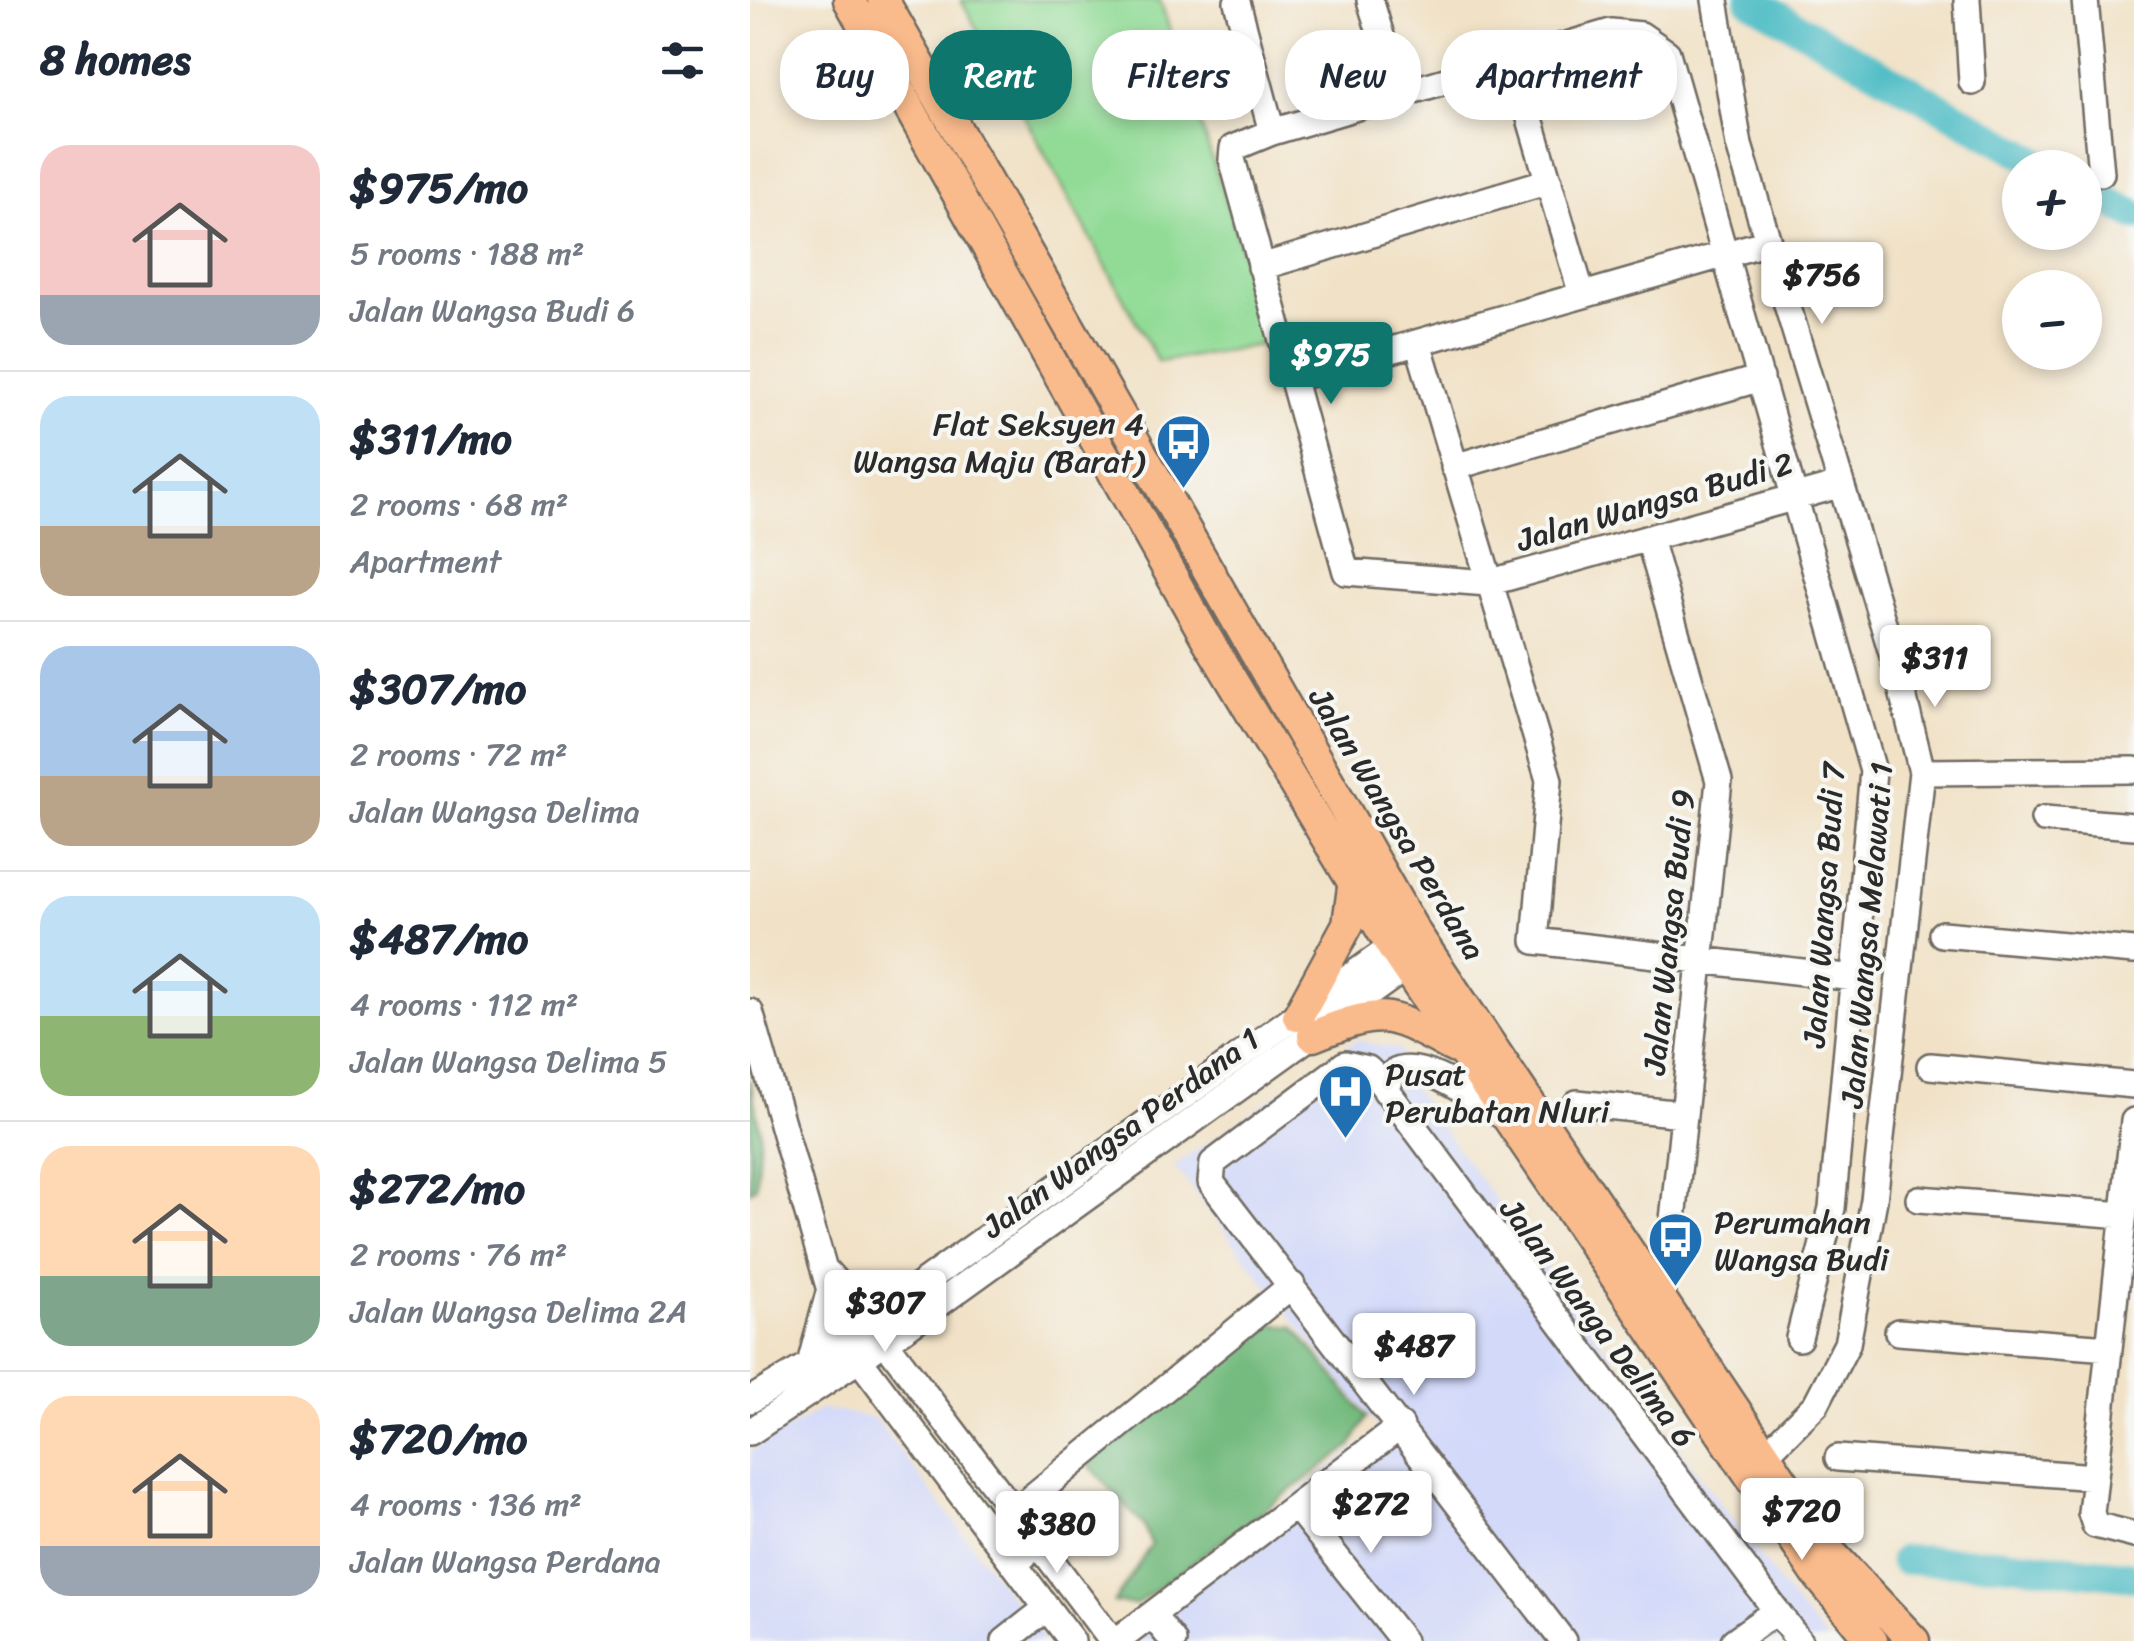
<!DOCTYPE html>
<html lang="en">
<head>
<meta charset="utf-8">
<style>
  body { margin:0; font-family:Sriracha,sans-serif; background:#f6f6f7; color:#1f2937; height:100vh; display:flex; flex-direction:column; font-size:38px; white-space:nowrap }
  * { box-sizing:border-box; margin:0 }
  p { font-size:32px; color:#747a83 }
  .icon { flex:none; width:55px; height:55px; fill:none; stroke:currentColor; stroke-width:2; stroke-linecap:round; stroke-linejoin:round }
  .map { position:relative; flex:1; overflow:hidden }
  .sheet { display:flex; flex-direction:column; background:#fff; width:750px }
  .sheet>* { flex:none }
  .top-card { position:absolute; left:30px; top:30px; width:950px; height:90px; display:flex; gap:20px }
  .buttons { position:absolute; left:1252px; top:150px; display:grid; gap:20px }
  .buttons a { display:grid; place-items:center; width:100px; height:100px; border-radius:50%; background:#fff; box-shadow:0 5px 15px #0003; font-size:50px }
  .price { position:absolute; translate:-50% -85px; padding:0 22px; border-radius:10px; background:#fff; color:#222; font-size:32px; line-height:65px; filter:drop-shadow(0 2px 5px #0008) }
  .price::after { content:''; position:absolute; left:50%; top:60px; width:30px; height:22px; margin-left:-15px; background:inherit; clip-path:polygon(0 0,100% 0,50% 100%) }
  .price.on { background:#0f766e; color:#fff }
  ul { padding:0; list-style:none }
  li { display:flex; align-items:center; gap:30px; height:250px; padding:0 40px }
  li+li { border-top:2px solid #e0e1e3 }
  li span { display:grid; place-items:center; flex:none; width:280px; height:200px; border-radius:30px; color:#555 }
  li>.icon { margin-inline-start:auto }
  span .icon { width:120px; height:120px; fill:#fffc; stroke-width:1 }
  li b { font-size:42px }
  h2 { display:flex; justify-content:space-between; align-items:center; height:120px; padding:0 40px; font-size:42px }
  .chip { padding:0 35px; border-radius:40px; background:#fff; box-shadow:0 5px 15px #0003; font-size:35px; line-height:90px }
  .chip.on { background:#0f766e; color:#fff }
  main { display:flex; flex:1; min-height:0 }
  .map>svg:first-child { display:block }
</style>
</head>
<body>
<main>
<section class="sheet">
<h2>8 homes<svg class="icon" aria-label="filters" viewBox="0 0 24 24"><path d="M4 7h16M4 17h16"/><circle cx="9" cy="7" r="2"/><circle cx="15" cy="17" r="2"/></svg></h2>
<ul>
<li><span style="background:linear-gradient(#f6c9c9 75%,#9aa5b1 0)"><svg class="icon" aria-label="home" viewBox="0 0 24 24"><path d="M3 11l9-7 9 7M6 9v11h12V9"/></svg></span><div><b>$975/mo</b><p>5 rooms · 188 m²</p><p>Jalan Wangsa Budi 6</p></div></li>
<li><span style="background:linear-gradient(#bfe0f5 65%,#b9a48a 0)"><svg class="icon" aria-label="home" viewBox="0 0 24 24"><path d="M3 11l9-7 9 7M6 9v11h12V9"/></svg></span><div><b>$311/mo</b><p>2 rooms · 68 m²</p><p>Apartment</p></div></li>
<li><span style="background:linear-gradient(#a9c7e8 65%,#b9a48a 0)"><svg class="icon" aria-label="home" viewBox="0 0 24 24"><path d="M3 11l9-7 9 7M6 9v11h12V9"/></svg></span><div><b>$307/mo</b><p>2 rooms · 72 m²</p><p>Jalan Wangsa Delima</p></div></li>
<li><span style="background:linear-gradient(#bfe0f5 60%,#8fb573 0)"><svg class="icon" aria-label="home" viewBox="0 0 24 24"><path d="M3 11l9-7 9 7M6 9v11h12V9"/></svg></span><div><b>$487/mo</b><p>4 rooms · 112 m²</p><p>Jalan Wangsa Delima 5</p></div></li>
<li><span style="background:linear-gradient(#ffd9b3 65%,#7fa58c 0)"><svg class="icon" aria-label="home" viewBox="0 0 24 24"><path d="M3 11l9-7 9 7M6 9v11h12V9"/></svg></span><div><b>$272/mo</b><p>2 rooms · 76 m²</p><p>Jalan Wangsa Delima 2A</p></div></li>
<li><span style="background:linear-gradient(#ffd9b3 75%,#9aa5b1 0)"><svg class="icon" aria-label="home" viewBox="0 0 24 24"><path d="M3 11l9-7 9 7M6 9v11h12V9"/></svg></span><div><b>$720/mo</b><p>4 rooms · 136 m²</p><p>Jalan Wangsa Perdana</p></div></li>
</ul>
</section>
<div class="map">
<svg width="1384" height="1641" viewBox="0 0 1384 1641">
  <rect width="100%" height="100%" fill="#f6f6f2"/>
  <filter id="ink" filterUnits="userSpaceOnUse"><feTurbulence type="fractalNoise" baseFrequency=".01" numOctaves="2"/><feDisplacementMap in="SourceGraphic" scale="20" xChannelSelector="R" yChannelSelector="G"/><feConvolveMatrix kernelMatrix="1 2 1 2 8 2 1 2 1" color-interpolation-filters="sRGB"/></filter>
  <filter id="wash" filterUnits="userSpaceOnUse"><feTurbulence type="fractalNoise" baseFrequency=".0048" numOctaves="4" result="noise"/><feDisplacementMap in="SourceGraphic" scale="40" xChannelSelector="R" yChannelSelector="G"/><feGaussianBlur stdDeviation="2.25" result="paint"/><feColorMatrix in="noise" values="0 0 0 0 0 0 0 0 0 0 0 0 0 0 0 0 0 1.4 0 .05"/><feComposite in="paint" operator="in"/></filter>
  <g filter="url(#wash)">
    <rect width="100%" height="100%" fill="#f1e2c7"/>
    <path fill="#d3d9f9" d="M606,1040L650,1050L664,1090L1049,1609L1078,1641H354L630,1430L424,1166Z
      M71,1409L125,1418L295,1641H0V1451Z"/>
    <path fill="#92db96" stroke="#5e8360" stroke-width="2.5" d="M211,0H410L522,343L408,362Z"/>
    <path fill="#75bb7f" stroke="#507355" stroke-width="2.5" d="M0,1079L10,1132L6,1187L0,1191Z
      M521,1324L544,1327L617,1417L601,1446L385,1605L364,1602L401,1545L394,1526L338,1464Z"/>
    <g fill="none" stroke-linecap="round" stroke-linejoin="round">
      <path stroke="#4fbdc6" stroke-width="30" d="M1000,0L1299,168
        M1335,188L1384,215
        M1154,1560L1250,1562L1384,1576"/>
    </g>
  </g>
  <g filter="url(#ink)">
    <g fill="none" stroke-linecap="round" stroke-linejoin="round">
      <defs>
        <path id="minor" d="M620,0L649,94
          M965,0L989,145L1145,663L1172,772L1124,1200L1097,1344L1066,1404L1017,1453
          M1217,0L1222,82
          M1335,0L1351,173
          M487,2L522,132
          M763,61L832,295
          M511,267L799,181
          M668,343L799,780L785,941L1104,978
          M544,378L1018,242
          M704,467L1011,378
          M899,539L969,781L923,1220
          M1172,772L1384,770
          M1294,819L1384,826
          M1192,934L1384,951
          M0,1012L94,1339L322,1641
          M1180,1066L1384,1085
          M636,1091L643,1073C671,1055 731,1104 759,1120
          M827,1103L933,1114
          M1384,1121L1341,1513L1345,1525L1384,1535
          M1169,1199L1374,1215
          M78,1273L119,1320L362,1641
          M1148,1332L1359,1348
          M1049,1338L1082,1208L1123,771L917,53L891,35L861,32L522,132L483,148L482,159L596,572L738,583L1046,497L1089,485
          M60,1364L80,1289
          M0,1400L60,1364L657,936
          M0,1432L154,1329L670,957
          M1088,1458L1345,1477
          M546,1506L653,1641
          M274,1556L257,1529L265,1511L542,1285
          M402,1615L423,1641
          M255,1641L297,1608
          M367,1641L651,1426
          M813,1641L461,1182L463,1163L595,1064L618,1069L628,1079L1049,1641
          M984,1641L1026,1611"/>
        <path id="major" d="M99,0L457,639L642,947L1067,1574L1122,1641
          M133,0L664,931L1081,1553L1164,1641
          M548,1016L598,924L604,880
          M563,1036C636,1007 637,1012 705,1048"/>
      </defs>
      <use href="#minor" stroke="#706b62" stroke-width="30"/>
      <use href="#major" stroke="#706b62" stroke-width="35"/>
      <use href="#minor" stroke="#fff" stroke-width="25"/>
      <use href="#major" stroke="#fabb8c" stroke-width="30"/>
    </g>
  </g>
  <defs>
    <symbol id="bus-pin" viewBox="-11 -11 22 30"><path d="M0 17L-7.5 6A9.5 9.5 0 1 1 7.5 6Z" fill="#1f6fb2" stroke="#f6f6f2"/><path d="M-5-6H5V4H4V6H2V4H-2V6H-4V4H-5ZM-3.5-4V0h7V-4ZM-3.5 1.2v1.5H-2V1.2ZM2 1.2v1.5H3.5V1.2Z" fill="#fff"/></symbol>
    <symbol id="hospital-pin" viewBox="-11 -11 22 30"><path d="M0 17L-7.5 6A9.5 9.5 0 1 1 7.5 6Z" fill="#1f6fb2" stroke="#f6f6f2"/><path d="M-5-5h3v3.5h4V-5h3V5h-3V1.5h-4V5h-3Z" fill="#fff"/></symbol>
  </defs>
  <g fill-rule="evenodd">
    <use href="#bus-pin" x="402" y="410" width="63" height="86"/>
    <use href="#hospital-pin" x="564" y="1060" width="63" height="86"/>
    <use href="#bus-pin" x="894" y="1208" width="63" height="86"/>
  </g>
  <g text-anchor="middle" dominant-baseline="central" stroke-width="8" stroke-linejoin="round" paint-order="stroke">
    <g font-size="32" fill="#2b2b2b" stroke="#f6f6f2" text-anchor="start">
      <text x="394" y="424" text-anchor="end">Flat Seksyen 4<tspan x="394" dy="37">Wangsa Maju (Barat)</tspan></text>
      <text x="635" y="1074">Pusat<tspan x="635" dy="37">Perubatan Nluri</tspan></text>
      <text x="964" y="1222">Perumahan<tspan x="964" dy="37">Wangsa Budi</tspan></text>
    </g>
    <g font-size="32" fill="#2b2b2b" stroke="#f6f6f2">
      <text transform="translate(905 502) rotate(-16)">Jalan Wangsa Budi 2</text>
      <text transform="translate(647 824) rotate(59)">Jalan Wangsa Perdana</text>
      <text transform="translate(1074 905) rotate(-86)">Jalan Wangsa Budi 7</text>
      <text transform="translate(919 932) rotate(-84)">Jalan Wangsa Budi 9</text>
      <text transform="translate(1117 935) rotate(-85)">Jalan Wangsa Melawati 1</text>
      <text transform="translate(371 1133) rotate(-36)">Jalan Wangsa Perdana 1</text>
      <text transform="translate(848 1323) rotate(53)">Jalan Wanga Delima 6</text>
    </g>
  </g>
</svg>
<div class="buttons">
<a>+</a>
<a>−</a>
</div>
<b class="price" style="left:1072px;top:327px">$756</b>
<b class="price on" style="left:581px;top:407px">$975</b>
<b class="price" style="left:1185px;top:710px">$311</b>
<b class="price" style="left:135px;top:1355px">$307</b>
<b class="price" style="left:664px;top:1398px">$487</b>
<b class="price" style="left:621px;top:1556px">$272</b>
<b class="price" style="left:1052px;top:1563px">$720</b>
<b class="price" style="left:307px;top:1576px">$380</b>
<div class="top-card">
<a class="chip">Buy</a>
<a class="chip on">Rent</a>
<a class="chip">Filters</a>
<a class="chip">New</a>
<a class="chip">Apartment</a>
</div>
</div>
</main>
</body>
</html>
